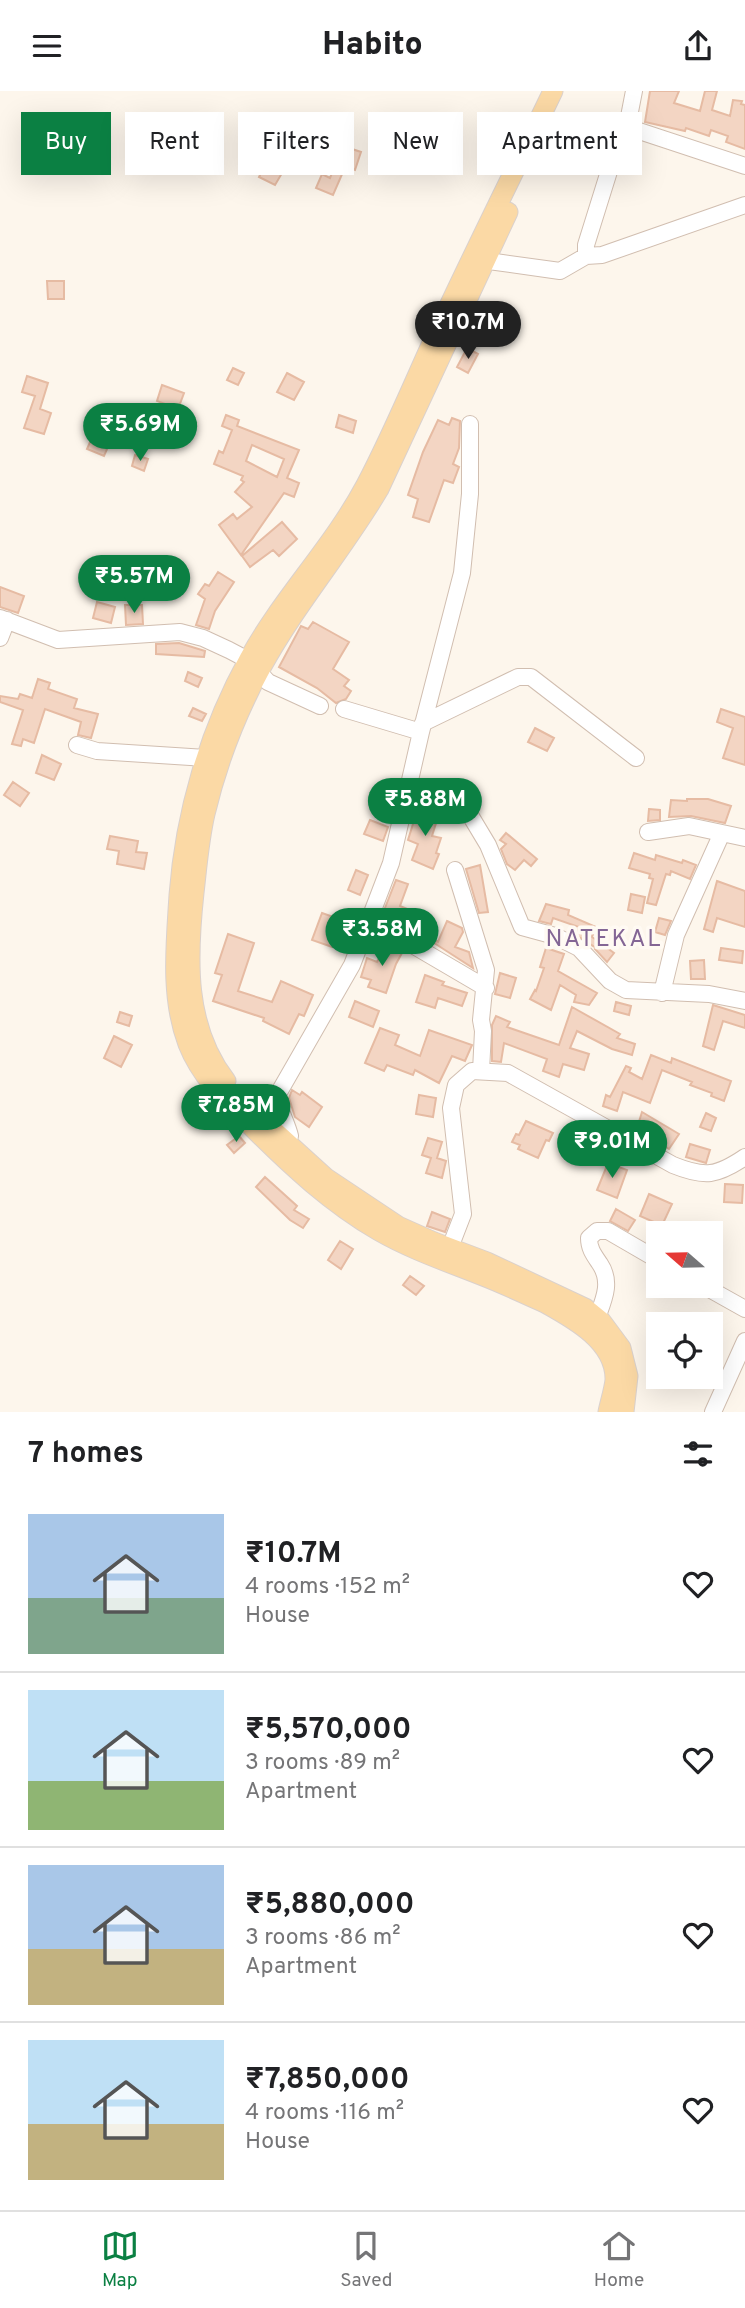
<!DOCTYPE html>
<html lang="en">
<head>
<meta charset="utf-8">
<style>
  body { margin:0; font-family:Overpass,sans-serif; background:#f2f2f2; color:#202124; height:100vh; display:flex; flex-direction:column; font-size:26px; white-space:nowrap }
  * { box-sizing:border-box; margin:0 }
  p { font-size:23px; color:#757577 }
  .icon { flex:none; width:38px; height:38px; fill:none; stroke:currentColor; stroke-width:2; stroke-linecap:round; stroke-linejoin:round }
  .map { position:relative; height:1321px; overflow:hidden }
  .sheet { display:flex; flex-direction:column; background:#fff; flex:1 }
  .sheet>* { flex:none }
  .hud { position:absolute; left:21px; top:21px; width:704px; height:63px; display:flex; gap:14px }
  .needle { width:46px; rotate:290deg }
  .buttons { position:absolute; left:646px; top:1130px; display:grid; gap:14px }
  .buttons a { display:grid; place-items:center; width:77px; height:77px; border-radius:0px; background:#fff; box-shadow:0 7px 28px #0002; font-size:35px }
  .price { position:absolute; translate:-50% -60px; padding:0 16px; border-radius:24px; background:#0b8043; color:#fff; font-size:23px; line-height:46px; filter:drop-shadow(0 2px 4px #0008) }
  .price::after { content:''; position:absolute; left:50%; top:42px; width:21px; height:16px; margin-left:-10px; background:inherit; clip-path:polygon(0 0,100% 0,50% 100%) }
  .price.selected { background:#222; color:#fff }
  ul { padding:0; list-style:none }
  li { display:flex; align-items:center; gap:21px; height:175px; padding:0 28px }
  li+li { border-top:2px solid #e0e0e0 }
  li span { display:grid; place-items:center; flex:none; width:196px; height:140px; border-radius:0px; color:#555 }
  li>.icon { margin-inline-start:auto }
  span .icon { width:84px; height:84px; fill:#fffc; stroke-width:1 }
  li b { font-size:30px }
  h2 { display:flex; justify-content:space-between; align-items:center; height:84px; padding:0 28px; font-size:30px }
  .tag { padding:0 24px; border-radius:0px; background:#fff; box-shadow:0 7px 28px #0002; font-size:24px; line-height:63px }
  .tag.selected { background:#0b8043; color:#fff }
  header { display:flex; justify-content:space-between; align-items:center; height:91px; padding:0 28px; background:#fff; font-size:32px; font-weight:800 }
  .dock { display:flex; justify-content:space-around; align-items:center; height:98px; border-top:2px solid #e0e0e0; background:#fff; font-size:19px; color:#757577 }
  .dock a { display:grid; justify-items:center; gap:4px }
  .dock .selected { color:#0b8043 }
  .map>svg:first-child { display:block }
</style>
</head>
<body>
<header><svg class="icon" aria-label="menu" viewBox="0 0 24 24"><path d="M4 6h16M4 12h16M4 18h16"/></svg>Habito<svg class="icon" aria-label="share" viewBox="0 0 24 24"><path d="M12 15V3M7 8l5-5 5 5M5 13v7h14v-7"/></svg></header>
<div class="map">
<svg width="745" height="1321" viewBox="0 0 745 1321">
  <rect width="100%" height="100%" fill="#fdf6ec"/>
  <path fill="#f3d5c3" stroke="#e6bba3" stroke-width="2" fill-rule="evenodd" d="M650,0H679L674,12L700,20L705,0H717L712,19L730,25L733,9L742,10L741,13L745,14V58L726,51L728,45L711,39L709,45L686,37L685,40L645,31Z
    M271,24L281,28L273,50L264,47Z
    M346,56L361,61L355,79L340,73Z
    M275,72L285,77L275,94L259,86L263,78L270,81Z
    M334,77L343,81L333,104L316,97L322,83L330,87Z
    M47,190H64V208H48Z
    M467,257L478,263L468,282L457,276Z
    M233,277L244,282L238,294L227,289Z
    M287,282L304,291L294,309L277,301Z
    M27,285L48,292L40,318L51,322L44,343L24,337L35,305L22,301Z
    M162,294L184,302L178,318L157,310Z
    M226,324L239,329L237,335L299,359L287,387L299,392L294,406L284,402L241,464L219,434L233,423L237,428L252,416L235,401L244,391L241,389L243,385L214,373L219,360L223,362L232,339L222,335ZM252,354L284,368L277,386L246,370Z
    M339,324L356,330L353,342L336,336Z
    M184,327L196,332L192,341L181,337Z
    M452,327L460,330L459,357L453,373L459,376L453,392L444,389L429,431L413,426L418,408L408,404L423,361L438,329L449,334Z
    M94,342L111,349L104,365L87,358Z
    M135,364L148,368L144,380L132,375Z
    M282,431L297,448L279,465L273,459L250,476L242,465Z
    M218,481L234,491L215,520L209,538L196,534L205,508L198,503L205,493L209,495Z
    M0,496L24,505L18,522L0,516Z
    M97,511L115,516L111,532L93,527Z
    M125,514H142L143,533L126,534Z
    M313,531L349,551L333,578L349,589L344,595L351,600L346,608L336,612L317,597L279,576L301,535L308,538Z
    M179,552L205,560L204,566L156,563V553Z
    M188,581L202,587L198,596L185,590Z
    M38,588L50,592L48,598L77,608L74,617L98,623L91,647L78,644L81,631L45,618L34,652L23,648L21,655L12,653L23,619L0,611V605L18,608L20,603L32,607Z
    M193,617L206,623L202,630L189,625Z
    M721,618L745,626V674L723,667L733,637L717,631Z
    M535,637L554,647L547,660L528,651Z
    M42,664L61,673L54,689L36,682Z
    M13,691L29,702L20,715L4,704Z
    M687,708H708L731,715L725,732L691,725L669,726L671,709L687,710Z
    M418,717L439,723L432,745L441,747L436,762L439,763L433,778L412,769L418,753L408,749Z
    M649,718L660,719V729L648,730Z
    M370,729L388,736L383,750L364,743Z
    M506,742L537,768L531,775L524,769L515,779L507,773L501,758L506,753L500,749Z
    M110,745L138,750L136,761L147,762L144,778L117,773L119,760L107,758Z
    M634,762L655,769L656,764L682,772L683,769L696,774L690,788L671,780L670,784L666,783L656,814L647,812L653,788L649,787L650,783L629,777Z
    M480,774L488,821L479,822L466,778Z
    M356,779L368,784L360,804L348,799Z
    M396,789L408,793L400,815L424,825L416,844L383,822Z
    M717,790L745,800V836L717,827L713,841L704,838Z
    M631,803L645,806L642,822L628,819Z
    M546,813L569,819L568,824L596,836L592,846L614,862L607,871L595,858L596,857L576,844L579,836L553,827L551,833L539,830Z
    M322,822L342,829L332,856L312,849Z
    M659,827L671,830L665,844L655,841Z
    M447,830L462,837L463,841L455,856L469,861L473,877L431,850L432,848L438,851Z
    M228,843L254,852L238,900L272,911L281,890L313,904L304,925L299,923L289,943L263,930L264,927L213,910L222,884L215,882Z
    M388,851L403,860L396,873L386,902L368,896L371,889L361,886L367,867L377,871Z
    M546,857L564,863L558,880L597,902L589,914L574,911L576,904L560,894L551,919L530,908L535,899L536,900L544,877L540,876Z
    M721,857L743,860L742,872L719,869Z
    M704,869L705,888H691L690,870Z
    M500,882L516,887L510,907L495,903Z
    M425,884L444,891L442,894L467,902L462,915L438,907L435,917L416,911Z
    M355,910L379,920L373,936L349,926Z
    M616,911L631,915L629,924L614,920Z
    M713,914L745,924V937L723,930L714,959L703,955Z
    M572,916L620,943L617,947L635,953L632,964L612,958L577,940L570,957L589,963L584,979L563,973L559,986L543,980L547,968L504,952L501,971L492,970V934L496,925L510,931L507,936L559,954Z
    M120,921L132,925L129,935L117,931Z
    M380,937L399,944L395,954L420,965L429,939L472,954L465,970L452,965L439,992L415,979L413,984L387,974L384,980L365,972Z
    M114,945L132,954L121,976L104,967Z
    M651,964L671,972L672,967L731,990L724,1010L711,1005L712,1002L690,994L692,991L662,979L650,1012L623,1001L617,1020L603,1015L606,1004L610,1006L626,975L631,977L629,981L642,988Z
    M292,999L300,1004L302,1001L322,1016L309,1036L295,1026L289,1007Z
    M419,1004L436,1007L433,1026L416,1023Z
    M642,1021L679,1043L669,1058L650,1046L652,1042L637,1037Z
    M706,1022L716,1027L711,1040L700,1036Z
    M526,1030L553,1042L549,1050L546,1049L538,1067L518,1058L520,1054L512,1051L516,1043L519,1044Z
    M239,1045L245,1052L234,1062L227,1054Z
    M428,1047L442,1051L437,1067L446,1070L442,1087L426,1082L431,1067L422,1064Z
    M690,1053L710,1059L706,1072L686,1066Z
    M608,1072L627,1079L617,1107L597,1099Z
    M265,1086L297,1115L294,1119L309,1128L303,1137L290,1129L256,1096Z
    M725,1093L743,1094L742,1112L724,1111Z
    M649,1103L672,1113L658,1143V1157L647,1150L654,1131L640,1125Z
    M616,1118L635,1129L628,1140L610,1130Z
    M432,1121L450,1128L445,1141L427,1135Z
    M340,1150L353,1158L341,1178L328,1169Z
    M410,1185L424,1195L416,1204L403,1194Z"/>
  <g fill="none" stroke-linecap="round" stroke-linejoin="round">
    <defs>
      <path id="minor" d="M627,36L745,75
        M586,165V154L620,45L627,36L634,0
        M474,168L560,180L586,165L602,164L745,114
        M0,527L58,549L180,541L203,547L229,559L248,569L268,591L320,615
        M0,547L7,529
        M344,618L421,641
        M423,632L518,586H531L636,667
        M77,654L97,660L206,667
        M408,705L444,711L470,724L488,754L522,836L555,845L579,857L610,890L626,899L709,903L745,910
        M648,741L689,735L745,747
        M455,779L486,879L481,929L483,940L481,980
        M370,829L486,897
        M662,902L676,844L722,742
        M282,1058L290,1045C287,1031 277,1017 278,1003L352,874L391,772L421,641L462,482L470,403V333
        M446,1167L463,1123L451,1017L456,994L472,980L508,982L673,1074C705,1087 717,1085 745,1066
        M704,1195L745,1218
        M597,1227C604,1208 612,1191 600,1173C594,1164 589,1158 589,1147L597,1140H608L658,1169
        M713,1321L745,1250"/>
      <path id="major" d="M553,0C516,77 478,153 442,230C417,284 394,341 366,394C333,456 282,507 249,568C209,640 185,723 179,804C176,853 170,906 188,953C201,986 227,1011 252,1036C291,1075 331,1112 379,1140C412,1159 448,1171 483,1185C504,1193 524,1203 545,1212C574,1228 616,1251 615,1289C614,1299 610,1311 608,1321
        M226,990C184,936 187,867 194,802C197,776 199,749 205,723C217,672 237,621 262,575C296,513 343,459 379,398L508,121
        M261,1028L326,1087L398,1135L434,1151L487,1171L585,1217L601,1230L621,1257L628,1285L624,1321"/>
    </defs>
    <use href="#minor" stroke="#d1beb0" stroke-width="18"/>
    <use href="#major" stroke="#dad1cd" stroke-width="21"/>
    <use href="#minor" stroke="#fff" stroke-width="16"/>
    <use href="#major" stroke="#fbd9a5" stroke-width="19"/>
  </g>
  <g text-anchor="middle" dominant-baseline="central" stroke-width="7" stroke-linejoin="round" paint-order="stroke">
    <g font-size="24" letter-spacing="2" fill="#846695" stroke="#fffaf3">
      <text x="604" y="849">NATEKAL</text>
    </g>
  </g>
</svg>
<div class="buttons">
<a><svg class="needle" viewBox="-14 -14 28 28"><path d="M0-13l5 13h-10z" fill="#e53935"/><path d="M0 13l5-13h-10z" fill="#757577"/></svg></a>
<a><svg class="icon" aria-label="locate" viewBox="0 0 24 24"><circle cx="12" cy="12" r="6"/><path d="M12 2v4M12 18v4M2 12h4M18 12h4"/></svg></a>
</div>
<b class="price selected" style="left:468px;top:270px">₹10.7M</b>
<b class="price" style="left:140px;top:372px">₹5.69M</b>
<b class="price" style="left:134px;top:524px">₹5.57M</b>
<b class="price" style="left:425px;top:747px">₹5.88M</b>
<b class="price" style="left:382px;top:877px">₹3.58M</b>
<b class="price" style="left:236px;top:1053px">₹7.85M</b>
<b class="price" style="left:612px;top:1089px">₹9.01M</b>
<div class="hud">
<a class="tag selected">Buy</a>
<a class="tag">Rent</a>
<a class="tag">Filters</a>
<a class="tag">New</a>
<a class="tag">Apartment</a>
</div>
</div>
<section class="sheet">
<h2>7 homes<svg class="icon" aria-label="filters" viewBox="0 0 24 24"><path d="M4 7h16M4 17h16"/><circle cx="9" cy="7" r="2"/><circle cx="15" cy="17" r="2"/></svg></h2>
<ul>
<li><span style="background:linear-gradient(#a9c7e8 60%,#7fa58c 0)"><svg class="icon" aria-label="home" viewBox="0 0 24 24"><path d="M3 11l9-7 9 7M6 9v11h12V9"/></svg></span><div><b>₹10.7M</b><p>4 rooms · 152 m²</p><p>House</p></div><svg class="icon" aria-label="heart" viewBox="0 0 24 24"><path d="M12 20l-8-8c-3-5 5-10 8-4 3-6 11-1 8 4z"/></svg></li>
<li><span style="background:linear-gradient(#bfe0f5 65%,#8fb573 0)"><svg class="icon" aria-label="home" viewBox="0 0 24 24"><path d="M3 11l9-7 9 7M6 9v11h12V9"/></svg></span><div><b>₹5,570,000</b><p>3 rooms · 89 m²</p><p>Apartment</p></div><svg class="icon" aria-label="heart" viewBox="0 0 24 24"><path d="M12 20l-8-8c-3-5 5-10 8-4 3-6 11-1 8 4z"/></svg></li>
<li><span style="background:linear-gradient(#a9c7e8 60%,#c2b280 0)"><svg class="icon" aria-label="home" viewBox="0 0 24 24"><path d="M3 11l9-7 9 7M6 9v11h12V9"/></svg></span><div><b>₹5,880,000</b><p>3 rooms · 86 m²</p><p>Apartment</p></div><svg class="icon" aria-label="heart" viewBox="0 0 24 24"><path d="M12 20l-8-8c-3-5 5-10 8-4 3-6 11-1 8 4z"/></svg></li>
<li><span style="background:linear-gradient(#bfe0f5 60%,#c2b280 0)"><svg class="icon" aria-label="home" viewBox="0 0 24 24"><path d="M3 11l9-7 9 7M6 9v11h12V9"/></svg></span><div><b>₹7,850,000</b><p>4 rooms · 116 m²</p><p>House</p></div><svg class="icon" aria-label="heart" viewBox="0 0 24 24"><path d="M12 20l-8-8c-3-5 5-10 8-4 3-6 11-1 8 4z"/></svg></li>
</ul>
</section>
<nav class="dock">
<a class="selected"><svg class="icon" aria-label="map" viewBox="0 0 24 24"><path d="M3 6l6-2 6 2 6-2v14l-6 2-6-2-6 2zM9 4v14M15 6v14"/></svg>Map</a>
<a><svg class="icon" aria-label="saved" viewBox="0 0 24 24"><path d="M7 4h10v16l-5-4-5 4z"/></svg>Saved</a>
<a><svg class="icon" aria-label="home" viewBox="0 0 24 24"><path d="M3 11l9-7 9 7M6 9v11h12V9"/></svg>Home</a>
</nav>
</body>
</html>
